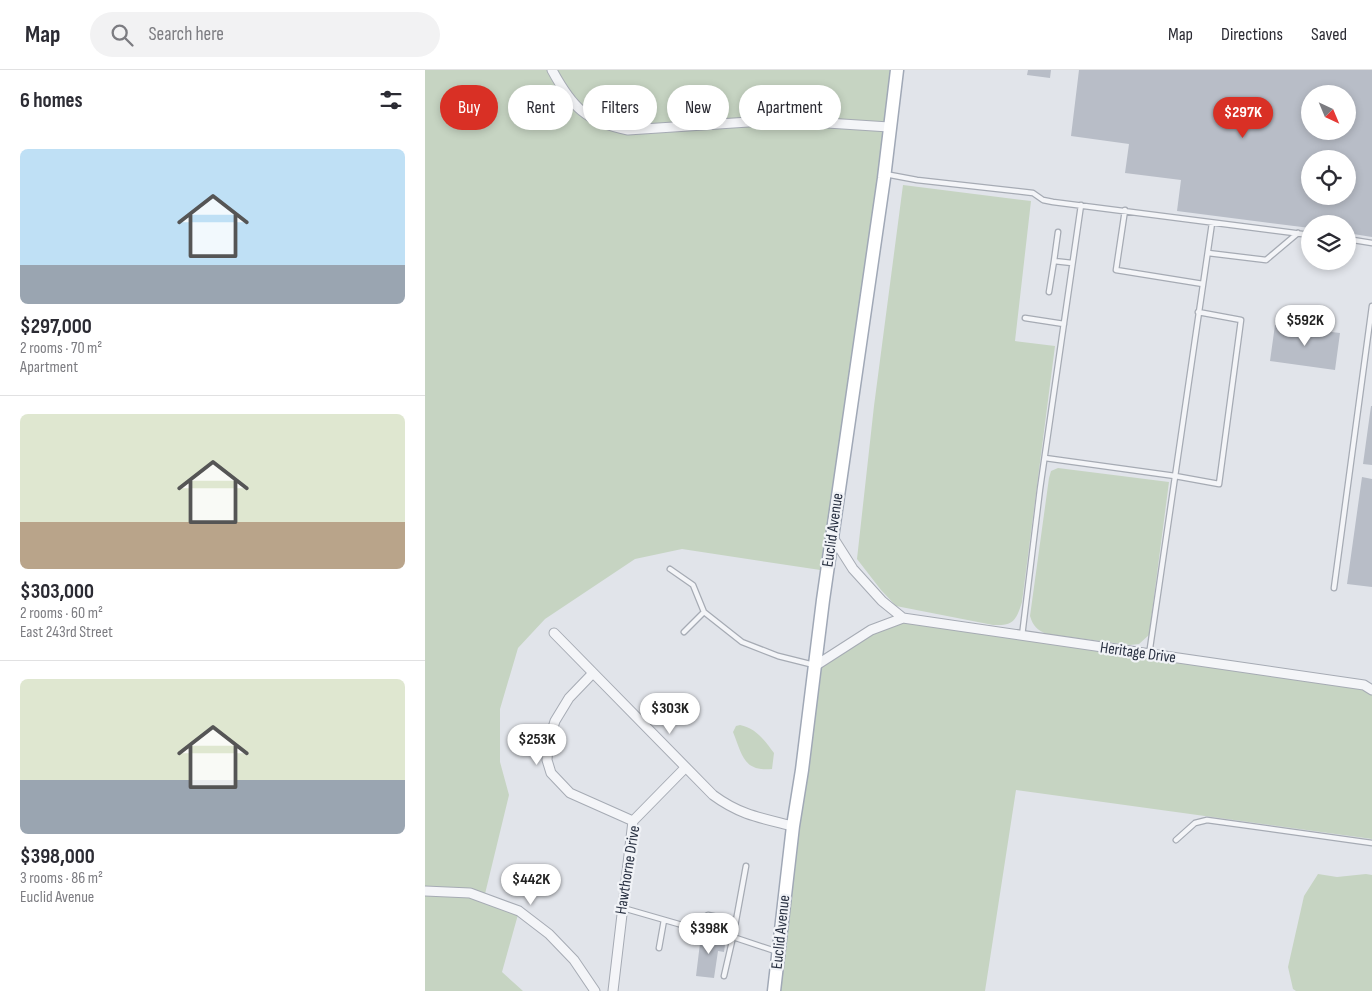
<!DOCTYPE html>
<html lang="en">
<head>
<meta charset="utf-8">
<style>
  body { margin:0; font-family:"Sofia Sans Condensed",sans-serif; background:#f2f2f3; color:#2b2b33; height:100vh; display:flex; flex-direction:column; font-size:19px; white-space:nowrap }
  * { box-sizing:border-box; margin:0 }
  p { font-size:16px; color:#7c7c81 }
  .icon { flex:none; width:28px; height:28px; fill:none; stroke:currentColor; stroke-width:2; stroke-linecap:round; stroke-linejoin:round }
  .map { position:relative; flex:1; overflow:hidden }
  .side { display:flex; flex-direction:column; background:#fff; width:425px }
  .side>* { flex:none }
  .guide { position:absolute; left:15px; top:15px; width:475px; height:45px; display:flex; gap:10px }
  .needle { width:32px; rotate:136deg }
  .buttons { position:absolute; left:876px; top:15px; display:grid; gap:10px }
  .buttons a { display:grid; place-items:center; width:55px; height:55px; border-radius:50%; background:#fff; box-shadow:0 2px 8px #0003; font-size:25px }
  .price { position:absolute; translate:-50% -42px; padding:0 11px; border-radius:18px; background:#fff; color:#222; font-size:16px; line-height:32px; filter:drop-shadow(0 1px 2px #0008) }
  .price::after { content:''; position:absolute; left:50%; top:30px; width:15px; height:11px; margin-left:-8px; background:inherit; clip-path:polygon(0 0,100% 0,50% 100%) }
  .price.on { background:#d93025; color:#fff }
  ul { padding:0; list-style:none }
  li { display:grid; align-content:center; gap:10px; height:265px; padding:0 20px }
  li+li { border-top:1px solid #e1e1e2 }
  li span { display:grid; place-items:center; height:155px; border-radius:8px; color:#555 }
  li>.icon { margin-inline-start:auto }
  span .icon { width:90px; height:90px; fill:#fffc; stroke-width:1 }
  li b { font-size:21px }
  h2 { display:flex; justify-content:space-between; align-items:center; height:60px; padding:0 20px; font-size:21px }
  .tag { padding:0 18px; border-radius:22px; background:#fff; box-shadow:0 2px 8px #0003; font-size:18px; line-height:45px }
  .tag.on { background:#d93025; color:#fff }
  header { display:flex; align-items:center; gap:30px; box-sizing:border-box; height:70px; padding:0 25px; background:#fff; border-bottom:1px solid #e1e1e2 }
  header strong { font-size:24px }
  nav { display:flex; gap:28px; margin-inline-start:auto; font-size:18px }
  .search { width:350px; height:45px; background:#f2f2f3; display:flex; align-items:center; gap:12px; box-sizing:border-box; padding:0 18px; border-radius:28px; color:#7c7c81; font-size:19px }
  main { display:flex; flex:1; min-height:0 }
  .map>svg:first-child { display:block }
</style>
</head>
<body>
<header>
<strong>Map</strong>
<div class="search"><svg class="icon" aria-label="search" viewBox="0 0 24 24"><circle cx="10" cy="10" r="6"/><path d="M15 15l6 6"/></svg>Search here</div>
<nav><a>Map</a><a>Directions</a><a>Saved</a></nav>
</header>
<main>
<section class="side">
<h2>6 homes<svg class="icon" aria-label="filters" viewBox="0 0 24 24"><path d="M4 7h16M4 17h16"/><circle cx="9" cy="7" r="2"/><circle cx="15" cy="17" r="2"/></svg></h2>
<ul>
<li><span style="background:linear-gradient(#bfe0f5 75%,#9aa5b1 0)"><svg class="icon" aria-label="home" viewBox="0 0 24 24"><path d="M3 11l9-7 9 7M6 9v11h12V9"/></svg></span><div><b>$297,000</b><p>2 rooms · 70 m²</p><p>Apartment</p></div></li>
<li><span style="background:linear-gradient(#dfe7d0 70%,#b9a48a 0)"><svg class="icon" aria-label="home" viewBox="0 0 24 24"><path d="M3 11l9-7 9 7M6 9v11h12V9"/></svg></span><div><b>$303,000</b><p>2 rooms · 60 m²</p><p>East 243rd Street</p></div></li>
<li><span style="background:linear-gradient(#dfe7d0 65%,#9aa5b1 0)"><svg class="icon" aria-label="home" viewBox="0 0 24 24"><path d="M3 11l9-7 9 7M6 9v11h12V9"/></svg></span><div><b>$398,000</b><p>3 rooms · 86 m²</p><p>Euclid Avenue</p></div></li>
</ul>
</section>
<div class="map">
<svg width="947" height="921" viewBox="0 0 947 921">
  <rect width="100%" height="100%" fill="#e1e4ea"/>
  <path fill="#c6d4c2" d="M0,0H472L402,501L257,479L210,489L120,549L93,578L75,639V692L84,725L59,828L94,841L77,902L98,921H0Z
    M478,115L606,131L590,271L630,276L597,532C591,551 588,556 568,555L471,536L456,520L432,489L449,336Z
    M633,398L744,412L724,565L714,574L705,575L622,564C612,560 608,556 605,546L624,408L626,401Z
    M478,548L947,620V769L591,720L560,921H349L390,596L414,580Z
    M315,655C331,658 340,671 349,683L347,699C318,702 317,684 308,662L311,656Z
    M893,804L912,807L941,804L947,805V921H871L868,919L863,897L879,826Z"/>
  <path fill="#b8bdc7" fill-rule="evenodd" d="M603,0H626L625,8L602,5Z
    M654,0H947V167L922,163V154H885V158L752,141L756,110L700,103L704,74L646,66ZM885,24H922V61H885ZM885,89H922V126H885Z
    M850,255L915,263L910,300L845,291Z
    M946,336H947V395L938,394Z
    M937,407L947,409V517L922,514Z
    M276,865L301,868L299,882L293,881L289,908L271,906Z"/>
  <g fill="none" stroke-linecap="round" stroke-linejoin="round">
    <defs>
      <path id="lane" d="M460,104L492,110L608,123L618,130L628,132L885,165
        M700,140L691,200L778,214
        M922,169L947,173
        M783,183L841,190L873,163
        M629,191L633,162
        M624,222L629,191L647,193
        M600,248L639,254
        M620,388L750,406L794,414L816,250L773,242
        M245,499L268,515L279,542L317,572L353,586L389,595
        M909,518L947,236
        M259,562L279,542
        M597,566L615,419L656,135
        M724,585L787,153
        M751,770L770,753L782,750L947,773
        M321,796L308,867L353,882
        M198,838L264,857L308,867L299,906
        M264,857L283,845L311,851
        M234,878L239,850"/>
      <path id="street" d="M127,0C147,37 161,52 203,60L356,50L464,57
        M407,466L428,499L457,531L478,548L939,615L947,620
        M129,563L288,725C315,745 336,748 368,756
        M390,596L446,560L478,548
        M168,603L144,628L130,651L123,674L122,690L126,703L145,723L208,751
        M0,821L45,823L94,841L124,864L149,890L170,921
        M188,921L208,751L260,698"/>
      <path id="primary" d="M349,921L368,756L377,700L398,530L459,108L472,0"/>
    </defs>
    <use href="#lane" stroke="#a6abb4" stroke-width="7"/>
    <use href="#street" stroke="#a6abb4" stroke-width="11"/>
    <use href="#primary" stroke="#a0a8b6" stroke-width="15"/>
    <use href="#lane" stroke="#f4f5f8" stroke-width="4.5"/>
    <use href="#street" stroke="#f4f5f8" stroke-width="9"/>
    <use href="#primary" stroke="#fff" stroke-width="12"/>
  </g>
  <g text-anchor="middle" dominant-baseline="central" stroke-width="4.5" stroke-linejoin="round" paint-order="stroke">
    <g font-size="16" fill="#293142" stroke="#f1f3f7">
      <text transform="translate(408 460) rotate(-82)">Euclid Avenue</text>
      <text transform="translate(713 583) rotate(8)">Heritage Drive</text>
      <text transform="translate(203 800) rotate(-81)">Hawthorne Drive</text>
      <text transform="translate(356 862) rotate(-84)">Euclid Avenue</text>
    </g>
  </g>
</svg>
<div class="buttons">
<a><svg class="needle" viewBox="-14 -14 28 28"><path d="M0-13l5 13h-10z" fill="#e53935"/><path d="M0 13l5-13h-10z" fill="#7c7c81"/></svg></a>
<a><svg class="icon" aria-label="locate" viewBox="0 0 24 24"><circle cx="12" cy="12" r="6"/><path d="M12 2v4M12 18v4M2 12h4M18 12h4"/></svg></a>
<a><svg class="icon" aria-label="layers" viewBox="0 0 24 24"><path d="M12 4l9 5-9 5-9-5zM3 14l9 5 9-5"/></svg></a>
</div>
<b class="price on" style="left:818px;top:69px">$297K</b>
<b class="price" style="left:880px;top:277px">$592K</b>
<b class="price" style="left:245px;top:665px">$303K</b>
<b class="price" style="left:112px;top:696px">$253K</b>
<b class="price" style="left:106px;top:836px">$442K</b>
<b class="price" style="left:284px;top:885px">$398K</b>
<div class="guide">
<a class="tag on">Buy</a>
<a class="tag">Rent</a>
<a class="tag">Filters</a>
<a class="tag">New</a>
<a class="tag">Apartment</a>
</div>
</div>
</main>
</body>
</html>
